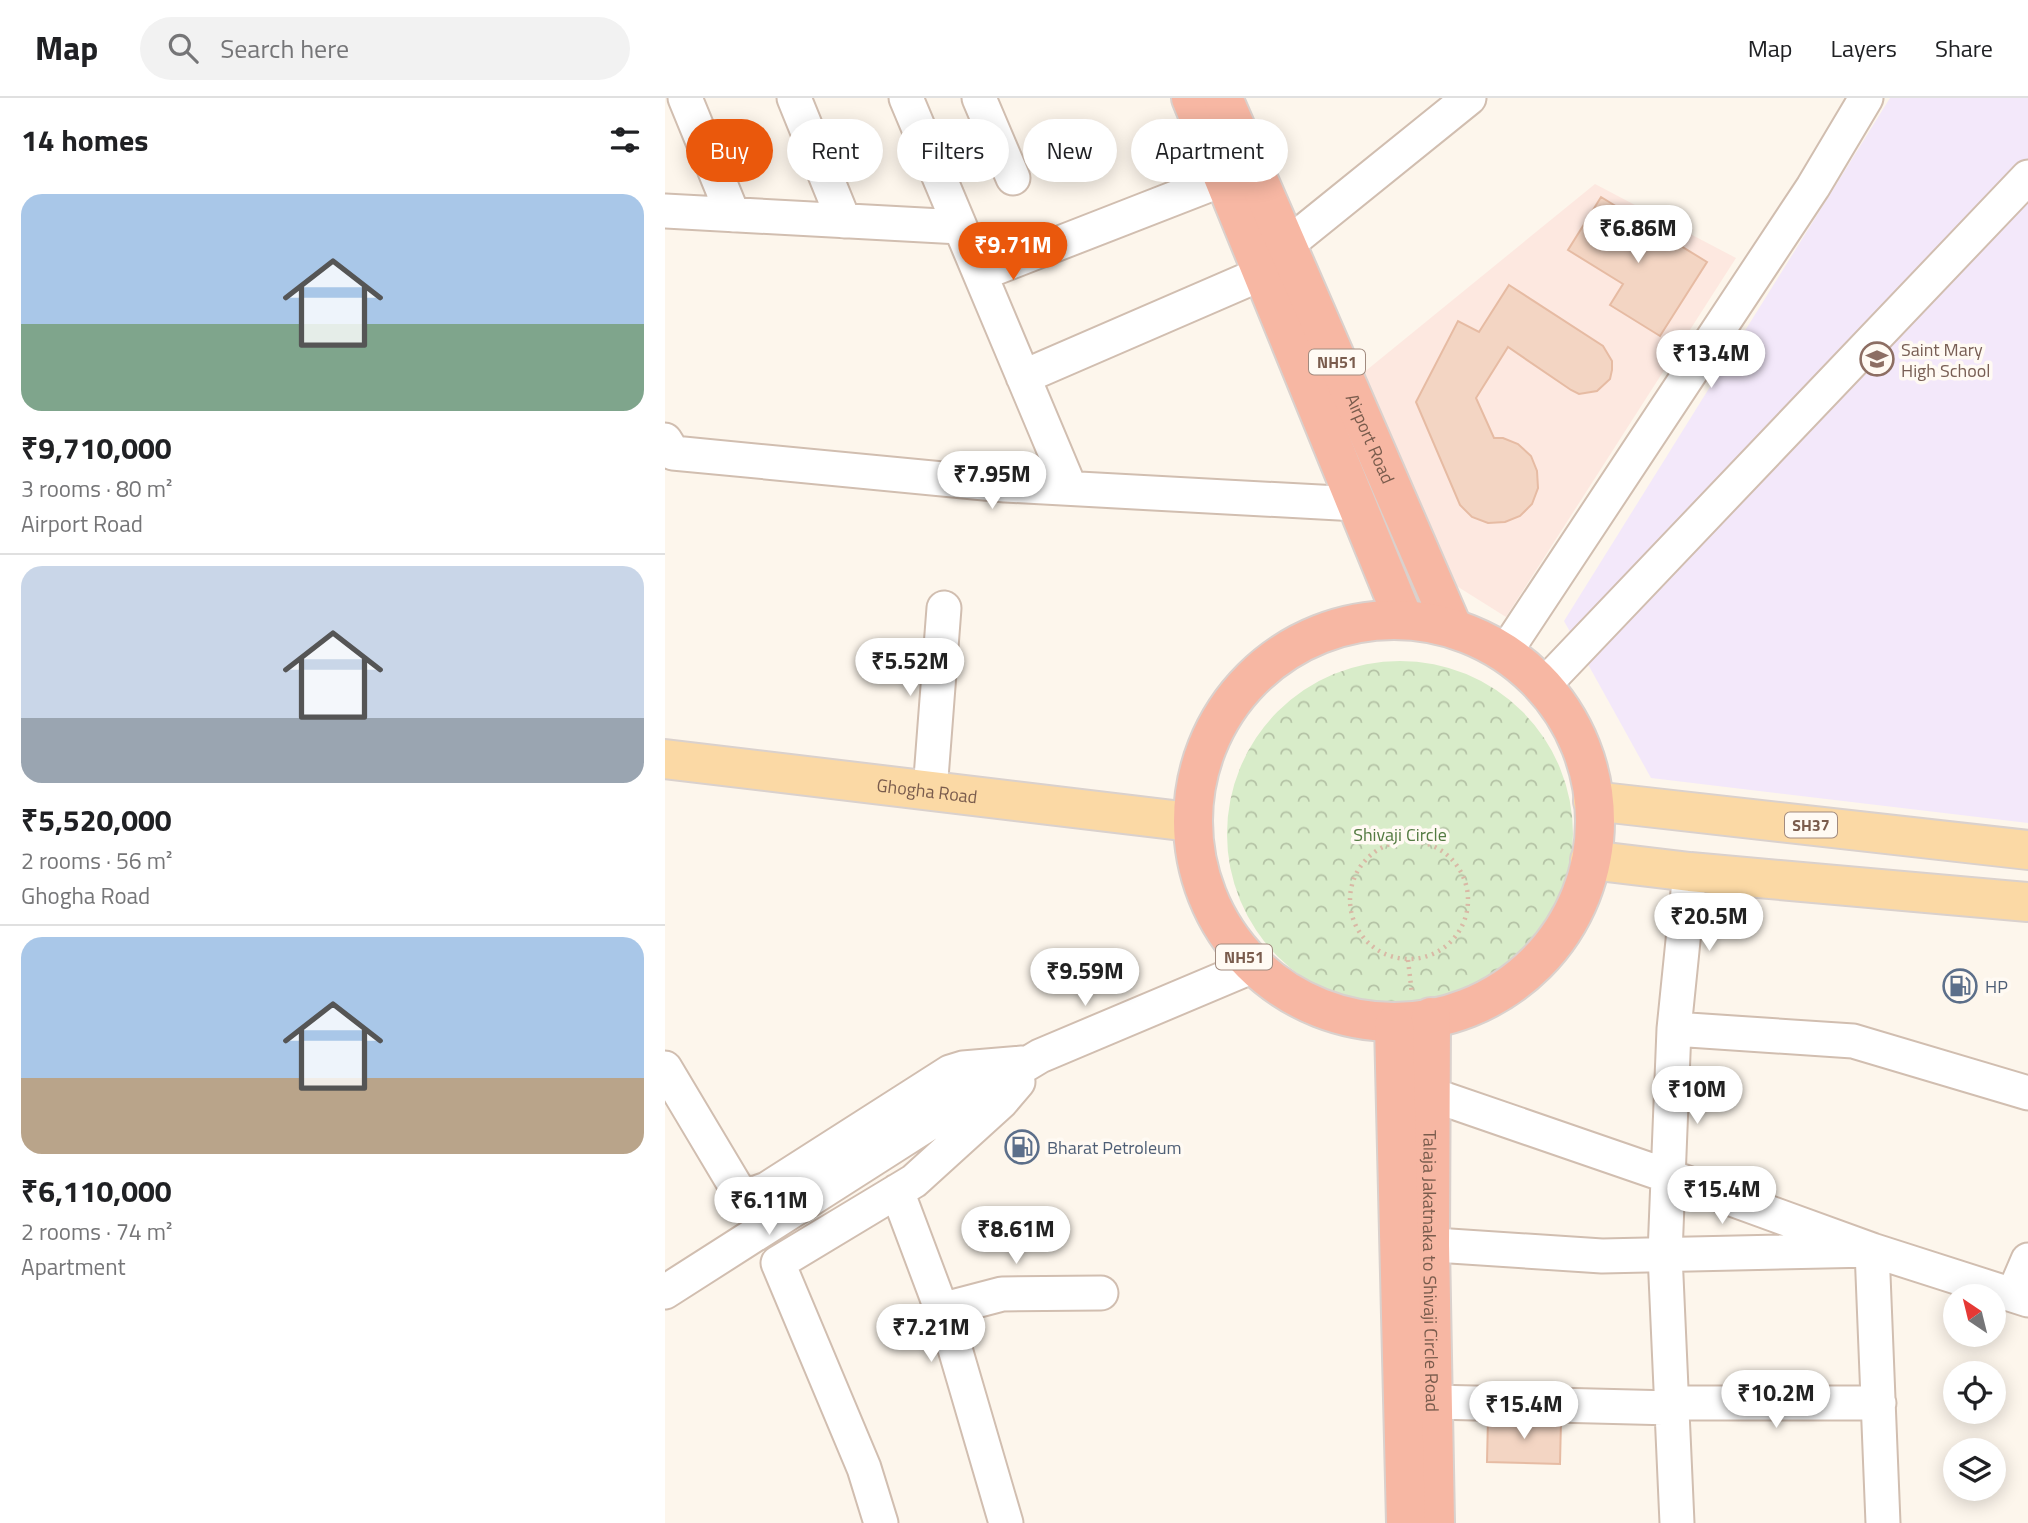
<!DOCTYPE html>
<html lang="en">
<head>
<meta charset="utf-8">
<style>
  body { margin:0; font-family:"Titillium Web",sans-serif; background:#f2f2f2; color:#202124; height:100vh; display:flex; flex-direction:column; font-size:26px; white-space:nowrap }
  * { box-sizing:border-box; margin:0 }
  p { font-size:23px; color:#757577 }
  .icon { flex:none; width:38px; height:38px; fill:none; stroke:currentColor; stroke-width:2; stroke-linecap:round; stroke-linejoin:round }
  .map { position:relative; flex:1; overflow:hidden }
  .side { display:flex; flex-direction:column; background:#fff; width:665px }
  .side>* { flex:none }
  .top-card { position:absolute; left:21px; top:21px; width:665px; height:63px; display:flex; gap:14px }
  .needle { width:46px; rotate:325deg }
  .tools { position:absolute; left:1278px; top:1186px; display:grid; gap:14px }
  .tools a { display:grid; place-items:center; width:63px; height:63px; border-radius:50%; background:#fff; box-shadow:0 4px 18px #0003; font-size:35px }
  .price { position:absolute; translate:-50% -60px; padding:0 16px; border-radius:24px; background:#fff; color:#222; font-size:23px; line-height:46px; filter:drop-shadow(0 2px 4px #0008) }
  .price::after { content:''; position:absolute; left:50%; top:42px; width:21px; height:16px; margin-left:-10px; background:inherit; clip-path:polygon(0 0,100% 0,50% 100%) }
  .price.selected { background:#ea580c; color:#fff }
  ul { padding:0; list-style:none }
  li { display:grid; align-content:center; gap:14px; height:371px; padding:0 21px }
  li+li { border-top:2px solid #e0e0e0 }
  li span { display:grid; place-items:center; height:217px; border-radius:21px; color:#555 }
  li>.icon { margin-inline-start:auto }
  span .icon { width:126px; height:126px; fill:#fffc; stroke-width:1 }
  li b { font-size:30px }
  h2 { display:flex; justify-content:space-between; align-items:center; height:84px; padding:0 21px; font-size:30px }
  .chip { padding:0 24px; border-radius:32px; background:#fff; box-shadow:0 4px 18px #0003; font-size:24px; line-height:63px }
  .chip.selected { background:#ea580c; color:#fff }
  header { display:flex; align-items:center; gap:42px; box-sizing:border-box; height:98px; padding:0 35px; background:#fff; border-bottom:2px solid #e0e0e0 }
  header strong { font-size:33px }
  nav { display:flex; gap:38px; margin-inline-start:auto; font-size:24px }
  .search { width:490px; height:63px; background:#f2f2f2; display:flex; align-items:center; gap:18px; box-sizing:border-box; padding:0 24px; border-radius:38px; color:#757577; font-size:26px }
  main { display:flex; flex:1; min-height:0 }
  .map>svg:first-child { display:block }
</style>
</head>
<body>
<header>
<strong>Map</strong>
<div class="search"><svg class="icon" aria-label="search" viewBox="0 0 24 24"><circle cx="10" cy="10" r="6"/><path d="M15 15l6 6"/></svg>Search here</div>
<nav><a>Map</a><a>Layers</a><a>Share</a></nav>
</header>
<main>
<section class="side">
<h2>14 homes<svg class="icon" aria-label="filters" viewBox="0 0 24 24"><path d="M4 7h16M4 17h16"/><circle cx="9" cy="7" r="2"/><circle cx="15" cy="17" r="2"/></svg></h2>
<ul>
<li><span style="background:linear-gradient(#a9c7e8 60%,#7fa58c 0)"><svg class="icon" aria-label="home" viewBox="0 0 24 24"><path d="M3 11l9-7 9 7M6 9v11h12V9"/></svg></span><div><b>₹9,710,000</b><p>3 rooms · 80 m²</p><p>Airport Road</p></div></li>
<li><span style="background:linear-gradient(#c9d6e8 70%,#9aa5b1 0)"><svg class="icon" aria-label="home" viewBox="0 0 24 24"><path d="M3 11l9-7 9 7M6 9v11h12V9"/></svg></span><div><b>₹5,520,000</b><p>2 rooms · 56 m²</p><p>Ghogha Road</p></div></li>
<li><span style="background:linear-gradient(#a9c7e8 65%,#b9a48a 0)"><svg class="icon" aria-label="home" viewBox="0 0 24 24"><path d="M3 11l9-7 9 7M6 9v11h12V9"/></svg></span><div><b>₹6,110,000</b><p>2 rooms · 74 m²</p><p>Apartment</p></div></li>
</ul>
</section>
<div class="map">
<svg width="1363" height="1425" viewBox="0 0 1363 1425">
  <defs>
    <pattern id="park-crowns" width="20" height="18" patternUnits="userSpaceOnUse" patternTransform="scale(1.75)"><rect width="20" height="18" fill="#d8ecc9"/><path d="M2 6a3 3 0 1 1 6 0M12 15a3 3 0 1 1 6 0" fill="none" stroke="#b4c2a5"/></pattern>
  </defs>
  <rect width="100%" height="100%" fill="#fdf6ec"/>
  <path fill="#fde8e0" d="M930,86L1071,160L841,519L774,477L692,280Z"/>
  <path fill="#f3e8fa" d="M1225,0H1363V725L986,680L899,523Z"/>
  <path fill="url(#park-crowns)" d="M562 736a173 173 0 1 1 346 0a173 173 0 1 1-346 0Z"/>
  <path fill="#f3d5c3" stroke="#e6bba3" stroke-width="2" d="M936,99L1042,164L995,238L945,207L958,186L903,152Z
    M844,187L938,248L947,263V272L945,281L932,293L914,296L906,292L843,249L811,300L829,340H838L853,346L866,358L872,373L873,390L867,406L855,418L840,424L823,425L807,419L795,407L751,304L793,223L814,234Z
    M823,1320L896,1322L895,1366L822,1364Z"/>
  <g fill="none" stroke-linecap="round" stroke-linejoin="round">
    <defs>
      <path id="minor" d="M20,0L68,117
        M129,0L179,123
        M241,0L405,390
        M314,0L348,80
        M0,113L295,129
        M622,147L804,0
        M315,176L559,81
        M358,279L598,175
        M0,342L8,355L340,387L692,406
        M841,553L1148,89L1201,0
        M880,586L1363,79
        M265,693L279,510
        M1009,931L1025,774
        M0,970L71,1089L79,1096L91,1095L102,1091L285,974L298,970L357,965
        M765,996L1003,1078L1207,1152L1218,1425
        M232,1093L286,1237L341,1425
        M740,1145L937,1158L1207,1152L1363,1202
        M0,1194L285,1012L375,958L586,869
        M1348,1197L1363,1162
        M276,1212L337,1196L436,1195
        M768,1304L1008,1310
        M1008,1305H1214
        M216,1425L199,1370L113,1165L249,1083L336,1004L353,984
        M1012,1425L1000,1156L1009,931L1188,943L1363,995"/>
      <g id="major">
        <path id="s1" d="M0,661L525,724"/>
        <path d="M928,703L1363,752"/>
        <path d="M925,762L1025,774L1363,804"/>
      </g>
      <g id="highway">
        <path d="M526,0L738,520"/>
        <path id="s2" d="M558,0L787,528"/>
        <circle cx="729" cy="723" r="201"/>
        <path id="s3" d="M766,919L765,1147L770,1425"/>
        <path d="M729,927L741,1425"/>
      </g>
    </defs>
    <use href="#minor" stroke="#d1beb0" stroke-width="37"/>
    <use href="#major" stroke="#dad1cd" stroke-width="42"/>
    <use href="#highway" stroke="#dad1cd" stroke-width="42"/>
    <path stroke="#d9b8a5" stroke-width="4.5" stroke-dasharray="2 5" stroke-linecap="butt" d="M685 802a59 59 0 1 1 118 0a59 59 0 1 1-118 0Z
      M743,862L747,896"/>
    <use href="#minor" stroke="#fff" stroke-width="33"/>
    <use href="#major" stroke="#fbd9a5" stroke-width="38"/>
    <use href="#highway" stroke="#f7b7a3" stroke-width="38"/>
  </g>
  <defs>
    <symbol id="school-ring" viewBox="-11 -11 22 22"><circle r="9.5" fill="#fffaf3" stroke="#8d6e63" stroke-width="1.5"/><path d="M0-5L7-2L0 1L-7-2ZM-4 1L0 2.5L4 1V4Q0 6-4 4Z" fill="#8d6e63"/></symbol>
    <symbol id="fuel-ring" viewBox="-11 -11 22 22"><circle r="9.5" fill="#fffaf3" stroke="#5c6f8a" stroke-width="1.5"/><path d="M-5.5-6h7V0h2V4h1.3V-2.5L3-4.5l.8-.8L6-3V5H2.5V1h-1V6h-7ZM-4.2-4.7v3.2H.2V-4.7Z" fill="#5c6f8a"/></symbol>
  </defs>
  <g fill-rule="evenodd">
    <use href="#school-ring" x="1193" y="242" width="38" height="38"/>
    <use href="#fuel-ring" x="1276" y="869" width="38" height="38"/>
    <use href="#fuel-ring" x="338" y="1030" width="38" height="38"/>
  </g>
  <g text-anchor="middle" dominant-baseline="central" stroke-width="7" stroke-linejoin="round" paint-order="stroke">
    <g fill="#fffaf3" stroke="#a28b7f" stroke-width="2">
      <rect x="644" y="251.5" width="56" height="25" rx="5"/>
      <rect x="1120" y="714.5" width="52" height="25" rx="5"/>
      <rect x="551" y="846.5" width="56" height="25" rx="5"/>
    </g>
    <g font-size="16" font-weight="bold" fill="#7a5c4d">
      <text x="672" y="264">NH51</text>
      <text x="1146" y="727">SH37</text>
      <text x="579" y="859">NH51</text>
    </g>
    <g font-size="18" fill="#785e54" stroke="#fffaf3" text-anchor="start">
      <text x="1236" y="251">Saint Mary<tspan x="1236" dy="21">High School</tspan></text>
    </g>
    <g font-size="18" fill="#7a5c4d" stroke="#fffaf3">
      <text stroke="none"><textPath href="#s2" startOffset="371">Airport Road</textPath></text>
      <text stroke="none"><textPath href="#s1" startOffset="264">Ghogha Road</textPath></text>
      <text stroke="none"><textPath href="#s3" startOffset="254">Talaja Jakatnaka to Shivaji Circle Road</textPath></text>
    </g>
    <g font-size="18" fill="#537a41" stroke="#fffaf3">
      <text x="735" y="736">Shivaji Circle</text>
    </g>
    <g font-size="18" fill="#4e5e75" stroke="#fffaf3" text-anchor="start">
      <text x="1320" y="888">HP</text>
      <text x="382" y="1049">Bharat Petroleum</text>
    </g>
  </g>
</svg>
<div class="tools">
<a><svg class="needle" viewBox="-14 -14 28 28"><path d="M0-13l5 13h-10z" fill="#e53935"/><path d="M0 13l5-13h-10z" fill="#757577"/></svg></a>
<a><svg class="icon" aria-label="locate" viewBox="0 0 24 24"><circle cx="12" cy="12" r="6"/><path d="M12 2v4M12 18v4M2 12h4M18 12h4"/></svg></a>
<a><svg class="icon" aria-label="layers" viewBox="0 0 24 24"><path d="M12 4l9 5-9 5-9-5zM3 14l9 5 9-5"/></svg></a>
</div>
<b class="price" style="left:973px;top:167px">₹6.86M</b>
<b class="price selected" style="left:348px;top:184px">₹9.71M</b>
<b class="price" style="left:1046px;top:292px">₹13.4M</b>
<b class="price" style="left:327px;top:413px">₹7.95M</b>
<b class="price" style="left:245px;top:600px">₹5.52M</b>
<b class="price" style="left:1044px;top:855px">₹20.5M</b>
<b class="price" style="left:420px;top:910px">₹9.59M</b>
<b class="price" style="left:1032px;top:1028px">₹10M</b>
<b class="price" style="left:1057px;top:1128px">₹15.4M</b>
<b class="price" style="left:104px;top:1139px">₹6.11M</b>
<b class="price" style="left:351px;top:1168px">₹8.61M</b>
<b class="price" style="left:266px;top:1266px">₹7.21M</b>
<b class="price" style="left:1111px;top:1332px">₹10.2M</b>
<b class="price" style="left:859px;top:1343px">₹15.4M</b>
<div class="top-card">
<a class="chip selected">Buy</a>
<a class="chip">Rent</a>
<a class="chip">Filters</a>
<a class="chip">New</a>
<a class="chip">Apartment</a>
</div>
</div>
</main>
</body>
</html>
